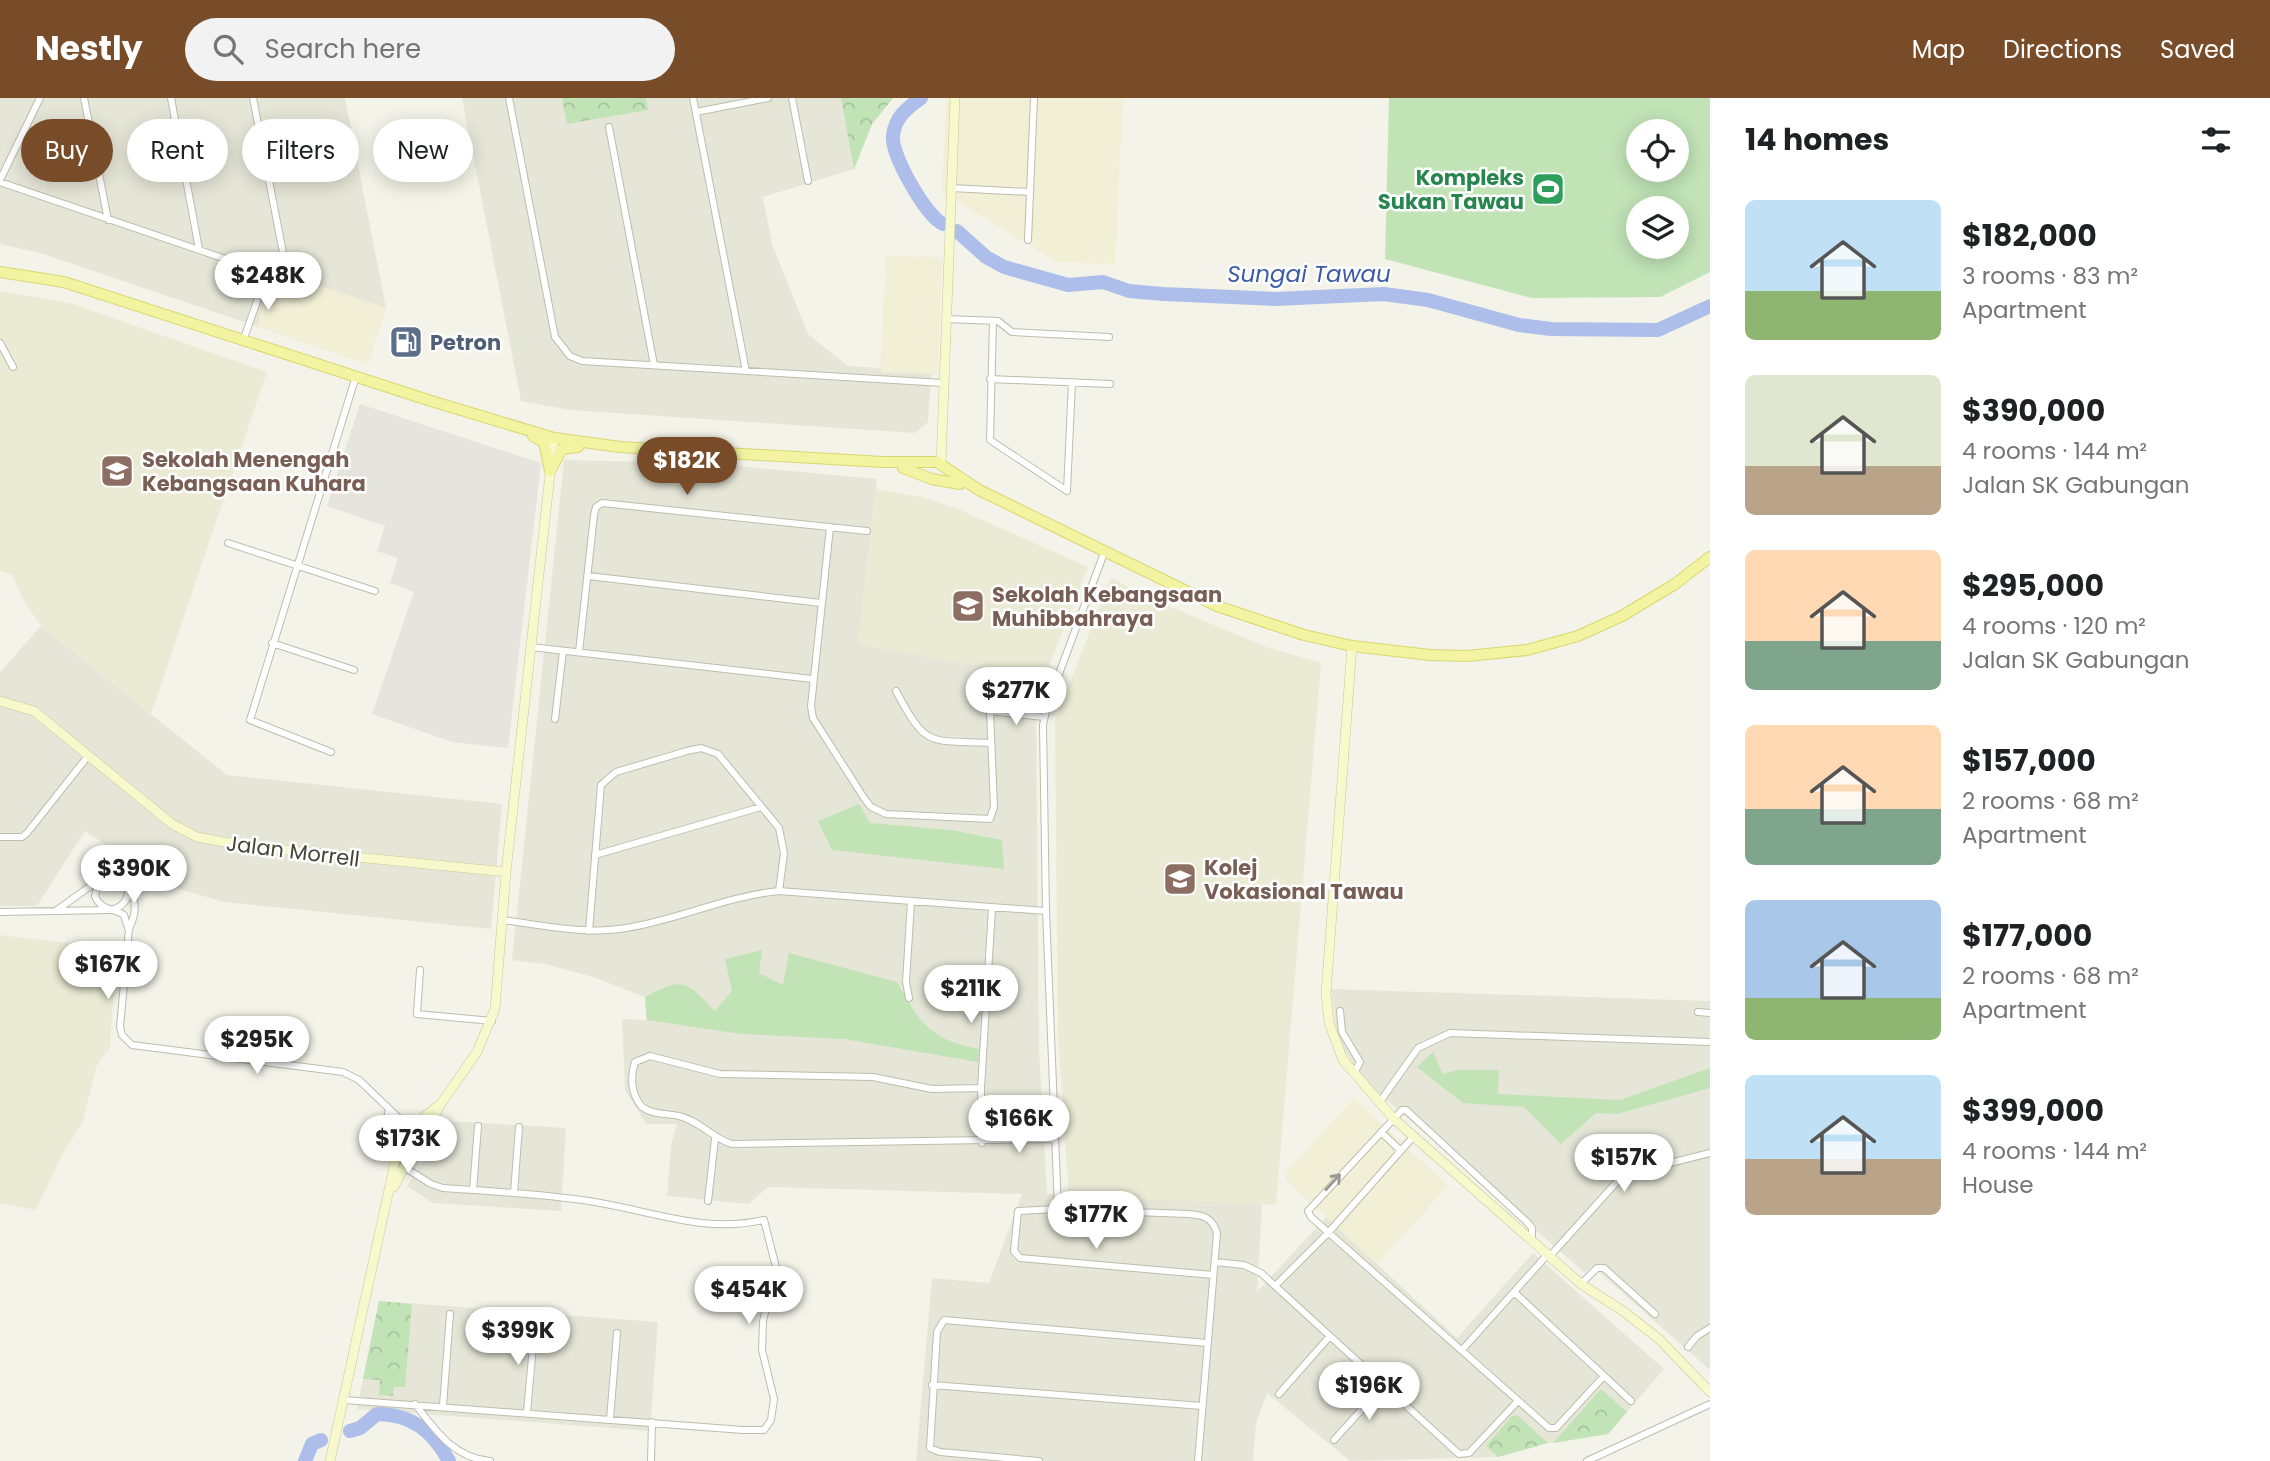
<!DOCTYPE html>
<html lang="en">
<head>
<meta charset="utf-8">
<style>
  body { margin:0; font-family:Poppins,sans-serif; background:#f2f2f2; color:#202124; height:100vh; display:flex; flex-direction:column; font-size:26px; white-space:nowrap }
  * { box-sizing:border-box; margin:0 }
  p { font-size:23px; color:#757577 }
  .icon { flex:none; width:38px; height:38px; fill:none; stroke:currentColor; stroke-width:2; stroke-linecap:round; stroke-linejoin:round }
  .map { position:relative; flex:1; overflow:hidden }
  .drawer { display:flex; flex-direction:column; background:#fff; width:560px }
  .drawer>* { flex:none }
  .hud { position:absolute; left:21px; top:21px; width:665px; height:63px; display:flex; gap:14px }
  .controls { position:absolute; left:1626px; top:21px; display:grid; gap:14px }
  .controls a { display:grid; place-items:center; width:63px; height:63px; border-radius:50%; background:#fff; box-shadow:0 4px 18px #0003; font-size:35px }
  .price { position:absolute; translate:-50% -60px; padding:0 16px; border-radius:24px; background:#fff; color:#222; font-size:23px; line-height:46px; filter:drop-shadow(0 2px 4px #0008) }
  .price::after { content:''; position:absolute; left:50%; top:42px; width:21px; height:16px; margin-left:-10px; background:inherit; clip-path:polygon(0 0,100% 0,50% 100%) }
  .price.on { background:#784c29; color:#fff }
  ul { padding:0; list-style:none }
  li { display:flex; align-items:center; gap:21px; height:175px; padding:0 35px }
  li span { display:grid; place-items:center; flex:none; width:196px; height:140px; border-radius:10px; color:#555 }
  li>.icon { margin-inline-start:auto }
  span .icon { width:84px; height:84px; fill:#fffc; stroke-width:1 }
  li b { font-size:30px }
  h2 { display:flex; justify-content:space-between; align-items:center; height:84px; padding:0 35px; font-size:30px }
  .pill { padding:0 24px; border-radius:32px; background:#fff; box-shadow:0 4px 18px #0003; font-size:24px; line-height:63px }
  .pill.on { background:#784c29; color:#fff }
  header { display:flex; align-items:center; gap:42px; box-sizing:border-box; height:98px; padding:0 35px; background:#784c29; color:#fff }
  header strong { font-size:33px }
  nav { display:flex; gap:38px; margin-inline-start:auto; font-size:24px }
  .search { width:490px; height:63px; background:#f2f2f2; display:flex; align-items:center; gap:18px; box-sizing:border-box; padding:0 24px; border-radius:38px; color:#757577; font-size:26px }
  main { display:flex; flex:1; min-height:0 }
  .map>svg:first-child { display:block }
</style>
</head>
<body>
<header>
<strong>Nestly</strong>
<div class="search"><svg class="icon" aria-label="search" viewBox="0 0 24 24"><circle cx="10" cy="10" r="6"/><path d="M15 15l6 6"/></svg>Search here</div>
<nav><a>Map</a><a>Directions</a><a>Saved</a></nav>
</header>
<main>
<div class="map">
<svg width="1710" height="1363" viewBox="0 0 1710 1363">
  <defs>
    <pattern id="park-crowns" width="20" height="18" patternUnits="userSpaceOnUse" patternTransform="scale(1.75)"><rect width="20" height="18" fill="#c1e3b6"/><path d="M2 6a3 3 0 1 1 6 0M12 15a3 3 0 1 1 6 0" fill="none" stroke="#a7c49d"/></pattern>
  </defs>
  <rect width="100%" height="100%" fill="#f3f3e9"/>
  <path fill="#e6e6d8" d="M0,0H345L386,210L368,266L40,155L0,146Z
    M462,0H893L872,26L854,71L763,99L772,146L808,236L848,268L881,270L886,158L942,160L937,276L931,277L928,324L915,335L570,312L521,303Z
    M564,362L706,365L877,381L858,546L975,567L1047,573L1036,606L1039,950L1047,1096L1262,1106L1257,1194L1326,1119L1457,1240L1533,1155L1664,1271L1608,1336L1548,1345L1498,1359L1350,1363L1267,1295L1256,1326L1253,1363H916L932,1180L989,1185L1022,1096L768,1089L749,1106L667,1098L671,1047L677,1026H646L625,992L622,921L646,922L645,899L593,879L545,866L512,862Z
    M41,528L227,677L502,706L491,831L224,804L166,787L85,733L37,808H0V574Z
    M1331,891L1710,903V1272L1592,1168L1585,1175L1368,986L1354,969L1337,937Z
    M449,1023L566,1030L561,1113L433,1105L407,1088Z
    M379,1203L658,1224L650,1333L357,1311Z"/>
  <path fill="#f2efd7" d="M946,0H1123L1115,166L1057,164L942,94Z
    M886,158L942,160L937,276L881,274Z
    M275,173L386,210L368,266L257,228Z
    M1354,1000L1448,1088L1377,1166L1285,1081L1286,1074Z"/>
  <path fill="#e5e4dd" d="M360,306L541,365L508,650L452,644L372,616L414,494L390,485L398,460L377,453L385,428L327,408Z"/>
  <path fill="#eaead5" d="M0,193L70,205L267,274L151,616L41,528L22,500L13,477L0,473Z
    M876,391L921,399L958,411L1088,469L1047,573L975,567L858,546Z
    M1111,479L1138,495L1266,549L1321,565L1276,1107L1069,1098L1058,939L1055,623Z
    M0,837L116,851L110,950L97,967L82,1026L63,1055L36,1112L0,1105Z"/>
  <path fill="#c1e3b6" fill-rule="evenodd" d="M1389,0H1710V174L1660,199L1532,200L1385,161ZM1676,33V72H1638V33ZM1676,110V149H1638V110Z
    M859,706L870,725L951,732L1002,742L1004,771L832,752L818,723Z
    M762,852L759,875L783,887L789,855L897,884C920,925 930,942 979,951L978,964L844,941L741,936L647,922L645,899C684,878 686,883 715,913L732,893L725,861Z
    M1433,954L1443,976L1458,972H1499L1498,996L1620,1002L1710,970V990L1617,1016L1596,1015L1561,1046L1524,1009L1463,1005L1417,969Z"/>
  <path fill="url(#park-crowns)" d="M562,0H646L648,12L567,26Z
    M841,0H893L872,26L854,71Z
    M379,1203L412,1206L405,1289H394L393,1298L379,1297L380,1282L363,1281Z
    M1601,1291L1627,1314L1608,1336L1553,1345Z
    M1517,1317L1548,1345L1498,1359L1486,1348L1512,1318Z"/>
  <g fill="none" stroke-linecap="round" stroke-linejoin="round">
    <path stroke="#acbee9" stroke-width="14" d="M921,0C907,10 895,19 893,38C891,57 926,118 943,126
      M957,133L986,159L1004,169L1068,187L1103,184L1129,193L1163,196L1275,201L1384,196L1428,202L1519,227L1551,231L1658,232L1710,208
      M350,1333L360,1330L377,1316C412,1316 433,1334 449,1363
      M305,1363L312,1346L321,1342"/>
    <defs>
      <path id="street" d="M84,0L108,122
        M171,0L199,151
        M509,0L555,239L570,258L582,263L943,285
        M693,0L746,273
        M792,0L808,83
        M696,14L768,0
        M609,29L654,267
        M0,82L40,0
        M0,84L284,181L285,165L253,0
        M951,90L1030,94
        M1028,142L1034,0
        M946,221L998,223L1012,234L1109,239
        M993,223L990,342L1067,393
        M243,243L267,175
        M0,245L13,269
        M990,281L1110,286
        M1067,393L1072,284
        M830,429L811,608L813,620L864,700L871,709L886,716L990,721L994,709L990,613L1044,619
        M228,445L375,493
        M588,478L821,505
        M272,545L354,572
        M531,549L812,581
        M579,554L594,417L596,409L602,405L867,433
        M896,593C927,651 928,642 991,645
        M555,621L563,553
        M331,654L250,622L356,278
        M0,739H22L27,735L88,658
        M595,757L761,709
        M127,787C137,803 137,814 129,831L120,929L122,937L132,947L343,974L359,982L408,1029
        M57,812L96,784
        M0,814L110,812C132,808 134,785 114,777L99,783L95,798C100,812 113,810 124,817L128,830
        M502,822C542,827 586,837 626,830C678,822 726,798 779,793L1046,813
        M589,833L601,687L616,674L687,653L701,650L718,656L779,730L784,755L779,793
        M420,872L417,916L492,923
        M909,900L906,884L911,804
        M1340,913L1342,934L1360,964L1354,975
        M1698,914L1710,915
        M981,990L932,991L873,979L720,976L650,958L635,964C630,980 631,996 642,1009C653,1017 666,1015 679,1018C700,1023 712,1040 732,1046L1055,1041
        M1379,1005L1418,950L1450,935L1710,944
        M388,1015L401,1036
        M1381,1034L1401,1053
        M982,1045L981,990L992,810
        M473,1092L478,1028
        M514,1095L519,1029
        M708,1103L715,1041
        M1058,1111L1046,813L1043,627L1047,608L1104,455
        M1532,1142V1130L1527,1124L1406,1012H1402L1308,1113L1311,1119L1549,1330H1556L1604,1278
        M1550,1158L1623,1077L1710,1055
        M1215,1164L1244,1167L1261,1175L1459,1356L1469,1355L1518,1303
        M1581,1186L1597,1170H1604L1655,1216
        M1276,1187L1328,1135L1413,1039
        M1514,1194L1631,1303
        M1688,1249L1697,1238L1710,1230
        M1462,1252L1548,1156
        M932,1287L1202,1308
        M1279,1296L1330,1238
        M344,1302L743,1332H764L771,1322L774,1301L762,1252L763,1223L776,1169L764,1122C703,1136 649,1112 589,1103C541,1096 492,1093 443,1090L431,1086L404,1069
        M415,1306C436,1333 454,1360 490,1363
        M443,1308L450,1216
        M527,1314L535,1226
        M610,1321L617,1235
        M1334,1342L1384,1287
        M651,1363L652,1324
        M1039,1363L940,1354L930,1350L937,1234L944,1222L1207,1245
        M1198,1363L1217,1135C1212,1119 1203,1117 1187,1116L1058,1111L1018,1113L1014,1153L1020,1160L1213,1177
        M1587,1363L1710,1306"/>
      <path id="secondary" d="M941,366L955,0
        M1352,548L1326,895L1329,925L1343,962L1394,1021L1581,1186L1623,1213L1659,1241L1710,1294
        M0,603L34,613L172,726L197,739L246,748L506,774
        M411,1029L438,1008
        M421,1038L416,1030L408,1029L400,1041L410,1050L420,1045L440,1007L477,954L495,911L506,774L554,340
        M394,1089L414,1049
        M330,1363L400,1041"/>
      <path id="primary" d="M0,174L64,184L428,302L554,340L620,349L883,364H937L979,392L1217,508L1304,537L1352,548L1430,557L1467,558L1527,552L1578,538L1622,518L1675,486L1710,459
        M533,338L544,344L550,373
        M903,370L932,381L960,386
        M550,373L562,351L578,349"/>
    </defs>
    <use href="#street" stroke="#bdbdad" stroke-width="8"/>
    <use href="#secondary" stroke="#c6c899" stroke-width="10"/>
    <use href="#primary" stroke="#d8d772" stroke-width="12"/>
    <use href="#street" stroke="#fff" stroke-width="6"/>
    <use href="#secondary" stroke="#f7f9cd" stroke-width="9"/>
    <use href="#primary" stroke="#f3f4a1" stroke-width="10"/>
  </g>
  <defs><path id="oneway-shaft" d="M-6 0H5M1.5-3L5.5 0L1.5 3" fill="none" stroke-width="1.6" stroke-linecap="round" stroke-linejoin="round" transform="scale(1.75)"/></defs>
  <use stroke="#999892" href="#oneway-shaft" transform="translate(1333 1084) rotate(-47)"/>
  <defs>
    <symbol id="stadium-square" viewBox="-11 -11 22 22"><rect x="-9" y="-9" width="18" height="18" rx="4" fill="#2e9e5b" stroke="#fff"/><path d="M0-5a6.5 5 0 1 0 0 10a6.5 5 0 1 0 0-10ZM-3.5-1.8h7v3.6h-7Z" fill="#fff"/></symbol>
    <symbol id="fuel-square" viewBox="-11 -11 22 22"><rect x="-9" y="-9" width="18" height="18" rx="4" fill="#5c6f8a" stroke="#fff"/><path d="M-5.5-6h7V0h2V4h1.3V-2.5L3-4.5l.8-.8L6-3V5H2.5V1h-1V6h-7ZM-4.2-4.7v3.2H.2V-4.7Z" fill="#fff"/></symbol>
    <symbol id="school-square" viewBox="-11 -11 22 22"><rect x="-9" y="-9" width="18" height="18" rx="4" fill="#8d6e63" stroke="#fff"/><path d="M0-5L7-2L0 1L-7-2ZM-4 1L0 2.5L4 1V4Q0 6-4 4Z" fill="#fff"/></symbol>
    <symbol id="university-square" viewBox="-11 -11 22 22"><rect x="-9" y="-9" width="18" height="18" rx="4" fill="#8d6e63" stroke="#fff"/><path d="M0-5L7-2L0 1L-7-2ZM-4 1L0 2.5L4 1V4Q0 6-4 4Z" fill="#fff"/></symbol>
  </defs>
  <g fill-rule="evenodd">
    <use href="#stadium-square" x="1529" y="72" width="38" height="38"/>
    <use href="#fuel-square" x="387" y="225" width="38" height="38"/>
    <use href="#school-square" x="98" y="354" width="38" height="38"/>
    <use href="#school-square" x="949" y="489" width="38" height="38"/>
    <use href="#university-square" x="1161" y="762" width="38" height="38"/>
  </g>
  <g text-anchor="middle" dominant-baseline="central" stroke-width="5" stroke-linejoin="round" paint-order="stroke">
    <g font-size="21" font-weight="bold" fill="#27864d" stroke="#fff" text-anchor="end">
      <text x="1524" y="79">Kompleks<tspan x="1524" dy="24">Sukan Tawau</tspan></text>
    </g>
    <g font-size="21" font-weight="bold" fill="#4e5e75" stroke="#fff" text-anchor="start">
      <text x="430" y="244">Petron</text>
    </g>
    <g font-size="21" font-weight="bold" fill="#785e54" stroke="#fff" text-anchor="start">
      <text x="142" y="361">Sekolah Menengah<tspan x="142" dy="24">Kebangsaan Kuhara</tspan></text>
      <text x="992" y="496">Sekolah Kebangsaan<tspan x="992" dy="24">Muhibbahraya</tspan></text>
      <text x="1204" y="769">Kolej<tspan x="1204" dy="24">Vokasional Tawau</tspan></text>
    </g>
    <g font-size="21" fill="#464438" stroke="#fff">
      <text transform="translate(293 753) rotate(7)">Jalan Morrell</text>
    </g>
    <g font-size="23" font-style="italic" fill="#3c5aa7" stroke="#fff">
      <text x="1309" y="176">Sungai Tawau</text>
    </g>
  </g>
</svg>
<div class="controls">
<a><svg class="icon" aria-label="locate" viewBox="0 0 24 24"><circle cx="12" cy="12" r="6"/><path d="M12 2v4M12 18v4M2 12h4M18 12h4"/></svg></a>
<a><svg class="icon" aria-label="layers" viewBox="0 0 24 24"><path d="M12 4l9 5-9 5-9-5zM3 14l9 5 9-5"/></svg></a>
</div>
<b class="price" style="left:268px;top:214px">$248K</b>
<b class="price on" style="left:687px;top:399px">$182K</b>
<b class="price" style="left:1016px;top:629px">$277K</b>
<b class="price" style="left:134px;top:807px">$390K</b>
<b class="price" style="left:108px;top:903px">$167K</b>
<b class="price" style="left:971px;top:927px">$211K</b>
<b class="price" style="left:257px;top:978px">$295K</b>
<b class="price" style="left:1019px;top:1057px">$166K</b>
<b class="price" style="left:408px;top:1077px">$173K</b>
<b class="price" style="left:1624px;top:1096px">$157K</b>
<b class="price" style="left:1096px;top:1153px">$177K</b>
<b class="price" style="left:749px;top:1228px">$454K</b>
<b class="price" style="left:518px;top:1269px">$399K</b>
<b class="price" style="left:1369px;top:1324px">$196K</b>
<div class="hud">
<a class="pill on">Buy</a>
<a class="pill">Rent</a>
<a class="pill">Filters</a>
<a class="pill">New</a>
</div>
</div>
<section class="drawer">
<h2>14 homes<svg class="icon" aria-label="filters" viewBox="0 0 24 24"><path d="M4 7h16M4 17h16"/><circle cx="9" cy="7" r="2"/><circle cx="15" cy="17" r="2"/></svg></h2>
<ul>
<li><span style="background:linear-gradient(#bfe0f5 65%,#8fb573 0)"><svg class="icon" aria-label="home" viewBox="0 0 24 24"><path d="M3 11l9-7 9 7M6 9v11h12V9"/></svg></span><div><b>$182,000</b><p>3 rooms · 83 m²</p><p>Apartment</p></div></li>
<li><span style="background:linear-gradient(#dfe7d0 65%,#b9a48a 0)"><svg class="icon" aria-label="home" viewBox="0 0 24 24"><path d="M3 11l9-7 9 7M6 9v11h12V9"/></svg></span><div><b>$390,000</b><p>4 rooms · 144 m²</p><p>Jalan SK Gabungan</p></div></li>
<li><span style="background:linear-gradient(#ffd9b3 65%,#7fa58c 0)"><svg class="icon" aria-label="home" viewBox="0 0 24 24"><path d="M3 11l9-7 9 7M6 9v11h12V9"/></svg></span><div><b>$295,000</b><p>4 rooms · 120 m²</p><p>Jalan SK Gabungan</p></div></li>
<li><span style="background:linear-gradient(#ffd9b3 60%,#7fa58c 0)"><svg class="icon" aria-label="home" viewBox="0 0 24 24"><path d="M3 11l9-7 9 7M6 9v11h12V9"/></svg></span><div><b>$157,000</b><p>2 rooms · 68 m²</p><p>Apartment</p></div></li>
<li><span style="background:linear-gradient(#a9c7e8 70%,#8fb573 0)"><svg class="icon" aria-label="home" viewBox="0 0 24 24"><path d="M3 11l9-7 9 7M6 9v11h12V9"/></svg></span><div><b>$177,000</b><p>2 rooms · 68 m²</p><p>Apartment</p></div></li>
<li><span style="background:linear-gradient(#bfe0f5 60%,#b9a48a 0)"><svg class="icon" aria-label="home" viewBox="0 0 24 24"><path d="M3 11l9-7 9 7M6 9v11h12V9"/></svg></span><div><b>$399,000</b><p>4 rooms · 144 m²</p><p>House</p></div></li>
</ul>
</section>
</main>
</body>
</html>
